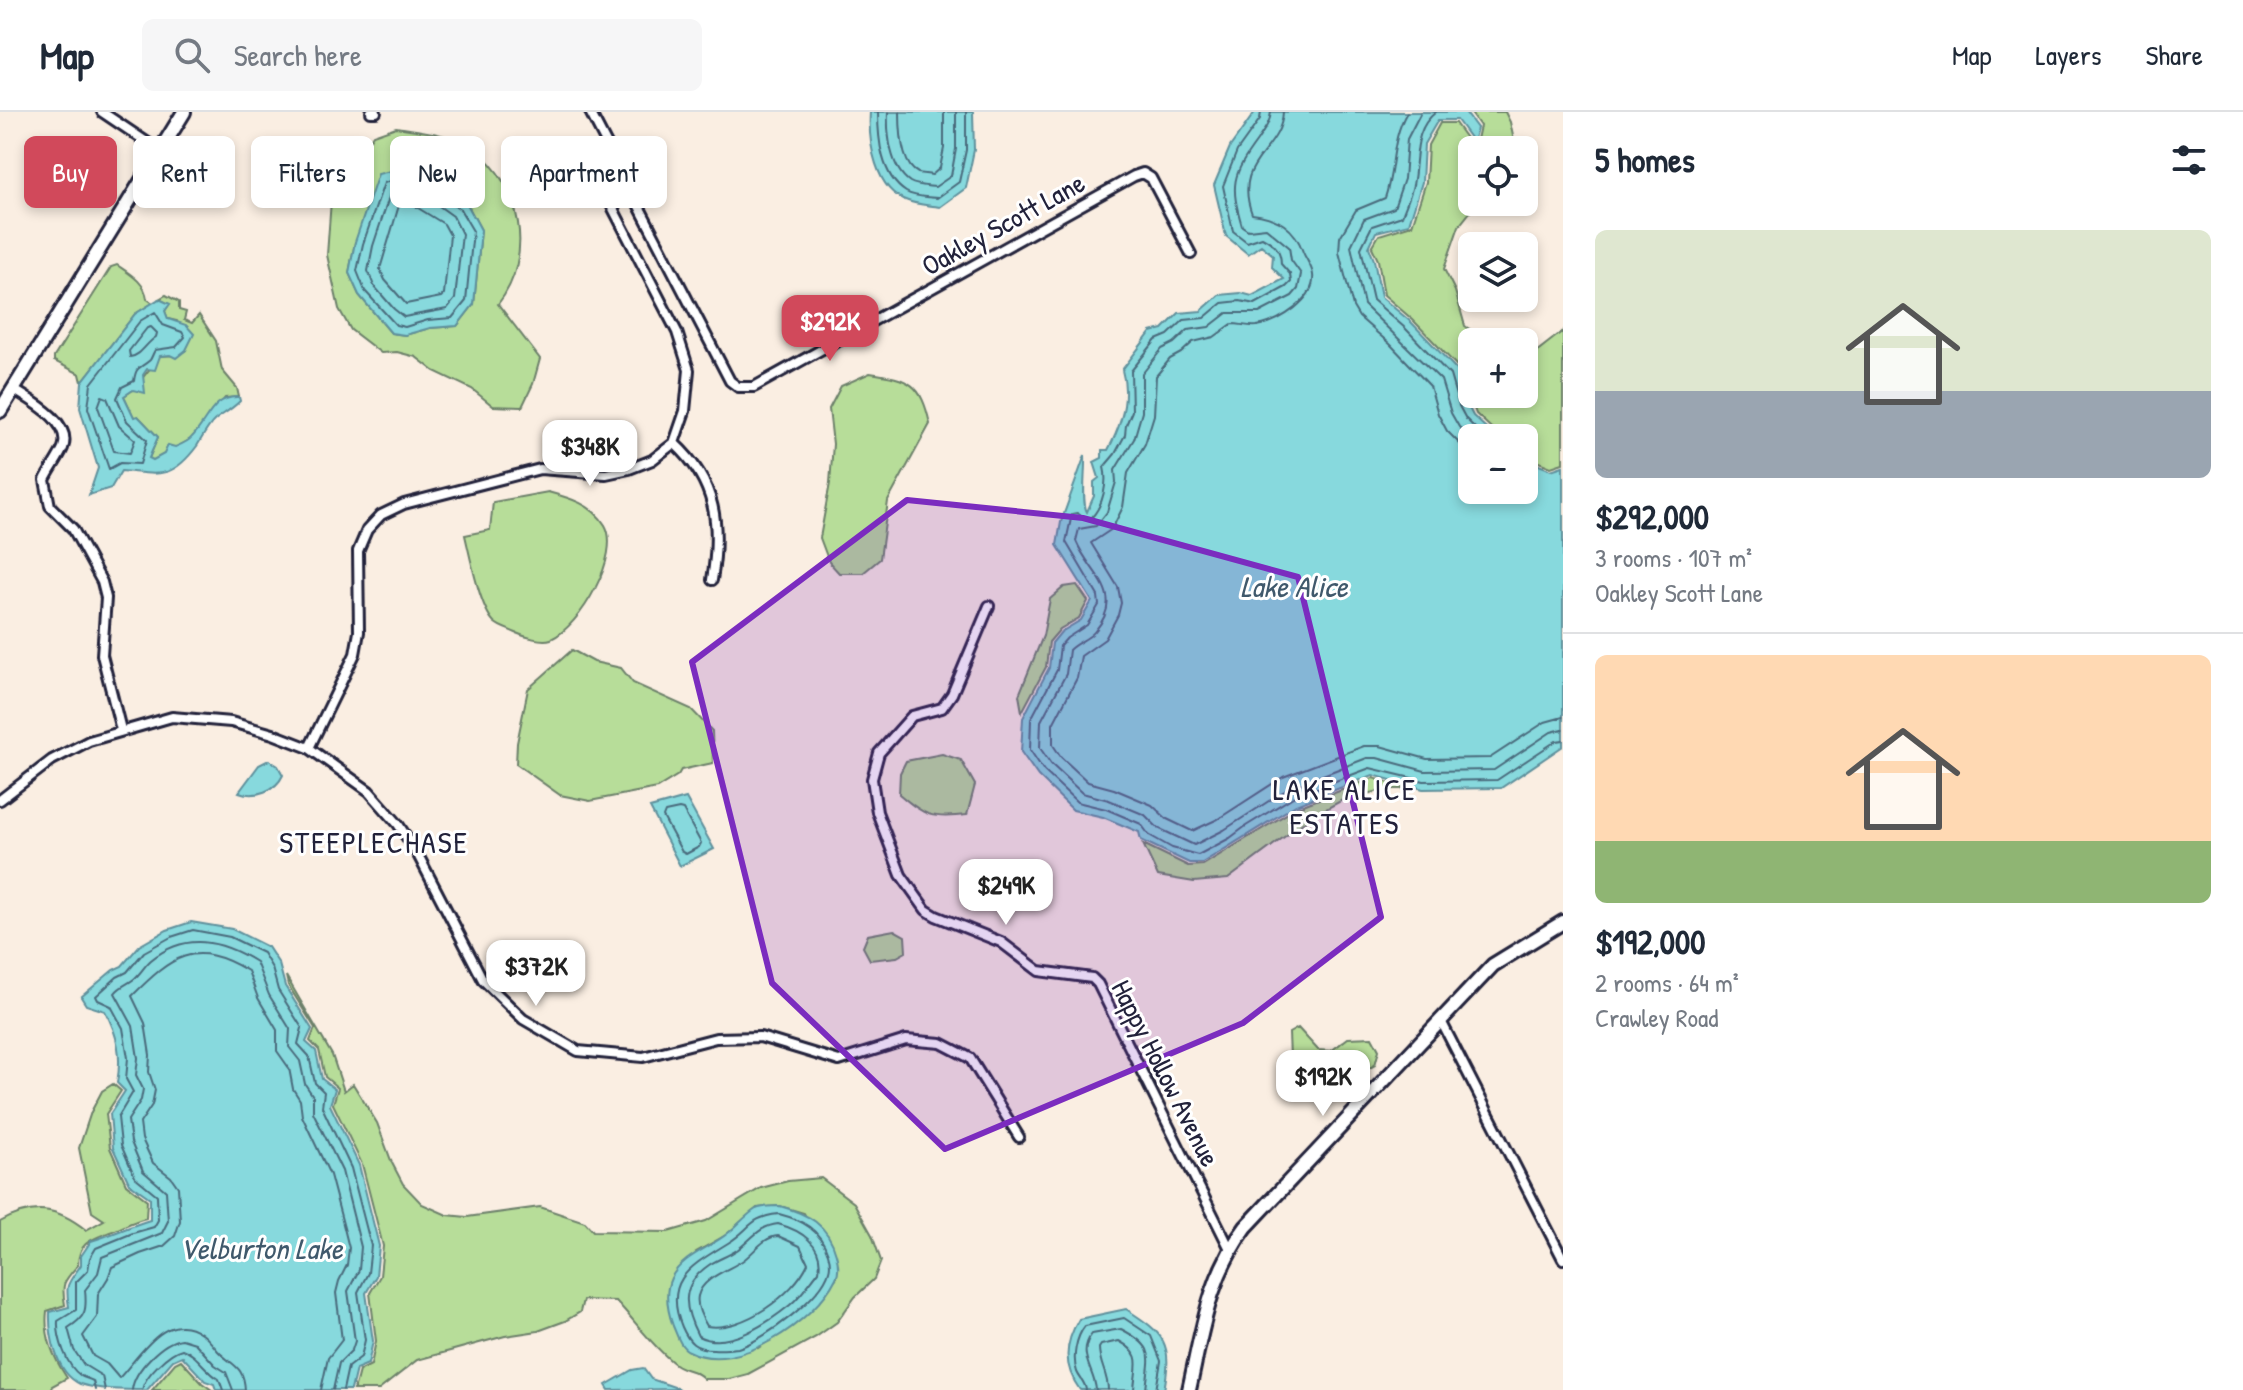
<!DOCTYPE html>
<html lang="en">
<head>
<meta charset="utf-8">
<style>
  body { margin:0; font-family:"Patrick Hand",sans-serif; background:#f6f6f7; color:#1f2937; height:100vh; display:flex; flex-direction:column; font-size:30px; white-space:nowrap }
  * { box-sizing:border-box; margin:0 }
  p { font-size:26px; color:#747a83 }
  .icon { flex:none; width:44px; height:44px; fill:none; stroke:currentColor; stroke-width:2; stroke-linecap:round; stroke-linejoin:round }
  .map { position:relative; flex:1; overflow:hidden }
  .drawer { display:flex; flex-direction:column; background:#fff; width:680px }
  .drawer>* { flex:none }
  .hud { position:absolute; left:24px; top:24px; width:760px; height:72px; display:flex; gap:16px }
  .fabs { position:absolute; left:1458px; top:24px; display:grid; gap:16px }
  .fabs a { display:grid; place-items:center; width:80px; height:80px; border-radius:12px; background:#fff; box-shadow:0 4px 12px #0003; font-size:40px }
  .price { position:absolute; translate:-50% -68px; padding:0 18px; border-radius:16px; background:#fff; color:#222; font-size:26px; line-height:52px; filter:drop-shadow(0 2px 4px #0008) }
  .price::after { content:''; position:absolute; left:50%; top:48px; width:24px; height:18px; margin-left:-12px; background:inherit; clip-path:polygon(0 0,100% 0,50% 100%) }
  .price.current { background:#d1495b; color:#fff }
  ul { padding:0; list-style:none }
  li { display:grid; align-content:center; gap:16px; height:424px; padding:0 32px }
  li+li { border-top:2px solid #e0e1e3 }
  li span { display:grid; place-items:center; height:248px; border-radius:12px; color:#555 }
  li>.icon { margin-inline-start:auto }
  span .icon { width:144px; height:144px; fill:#fffc; stroke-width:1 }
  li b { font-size:34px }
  h2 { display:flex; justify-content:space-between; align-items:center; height:96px; padding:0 32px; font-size:34px }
  .tag { padding:0 28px; border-radius:12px; background:#fff; box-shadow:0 4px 12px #0003; font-size:28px; line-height:72px }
  .tag.current { background:#d1495b; color:#fff }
  header { display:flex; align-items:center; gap:48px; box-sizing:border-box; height:112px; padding:0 40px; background:#fff; border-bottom:2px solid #e0e1e3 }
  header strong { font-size:38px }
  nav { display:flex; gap:44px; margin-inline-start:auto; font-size:28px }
  .search { width:560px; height:72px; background:#f6f6f7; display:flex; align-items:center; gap:20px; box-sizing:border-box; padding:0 28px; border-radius:12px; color:#747a83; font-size:30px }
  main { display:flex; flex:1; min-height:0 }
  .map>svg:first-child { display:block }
</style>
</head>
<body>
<header>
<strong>Map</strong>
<div class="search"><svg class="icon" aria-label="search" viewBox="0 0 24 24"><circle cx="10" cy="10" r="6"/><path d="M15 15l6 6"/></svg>Search here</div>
<nav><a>Map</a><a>Layers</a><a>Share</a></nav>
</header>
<main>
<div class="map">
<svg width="1563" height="1278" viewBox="0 0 1563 1278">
  <rect width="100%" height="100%" fill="#faeee2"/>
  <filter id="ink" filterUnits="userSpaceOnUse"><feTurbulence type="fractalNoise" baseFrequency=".0125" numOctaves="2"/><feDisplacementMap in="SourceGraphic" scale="16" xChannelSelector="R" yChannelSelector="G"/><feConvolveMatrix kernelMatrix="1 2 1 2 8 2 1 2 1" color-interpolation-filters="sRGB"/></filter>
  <g filter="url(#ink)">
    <path fill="#b7dd99" stroke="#6c806a" stroke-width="2" fill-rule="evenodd" d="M1470,0H1505L1510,10L1516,38H1472V90H1478L1459,114L1444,157L1455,179L1465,214L1488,230H1472V282H1524V242L1536,240L1563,219V351L1551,355L1524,344V326H1502L1476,302L1460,257L1413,208L1384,183L1378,148L1372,135L1379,123L1412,113L1426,70L1428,33L1440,11H1455L1471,33L1476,32L1480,14Z
      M396,15C421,19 453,22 474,37C522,72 535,145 498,192L540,247L533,272L522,295L493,294L472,277L434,259L416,245L397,240L381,241L351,218L339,197L327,143L331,88L373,23ZM467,92L481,118L474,192L457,214L430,216L405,223L391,221L359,183L349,161L355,130Z
      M117,153C130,162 145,170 147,187L153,191L135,202L82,270L80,262L54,249V245L111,155Z
      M166,183L179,190V198L186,200L184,208L192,211L199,203L216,229L222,258L237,276L239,285L225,286L191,327L152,349L149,346L158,325L138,304L134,306L124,284L133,278L160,244L178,243L186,238L177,209L168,207L165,199L169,192L159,187Z
      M870,261C910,267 921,271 930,312L888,389L880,447L863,461H839L829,450L820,426L830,371L833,332L829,297L841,274Z
      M548,380C570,386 592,392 605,413C622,442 580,515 551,527C542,530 525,525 516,521C510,518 499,515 494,510C480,496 470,444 465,423L490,418L493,390Z
      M1077,473L1088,489L1079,506L1060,517L1049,530L1046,555L1022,600L1019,583L1043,524L1050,487L1064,475Z
      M572,538L594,550L621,556L633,571L691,597L712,619L713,651L681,658L678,663L657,676L590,689L560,683L516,652L517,631L528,577Z
      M942,642L961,648L975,673L967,703C932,707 926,705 899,682L900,661L906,649Z
      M1373,666L1411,677H1393L1348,685L1311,705L1228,767L1194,770L1158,764L1143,732L1188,754L1203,753L1298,695Z
      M894,818L905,824L906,840L897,845L870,848L863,835L868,823Z
      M286,864L332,943L344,979L353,972L377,1011L392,1051L403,1072L422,1092L447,1103L467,1105L540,1095L585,1110L593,1119L668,1120L706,1109L761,1076L788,1069L821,1066L854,1091L872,1123L881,1149L874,1167L855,1185L837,1210L816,1225L748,1262L729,1267H704C696,1257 684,1259 675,1252C652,1234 636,1210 616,1189L583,1188L580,1200L565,1209L538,1219L505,1224L417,1248L379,1278H354L359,1259L371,1253L376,1229L370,1181L380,1164L383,1134L362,1052L333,992L338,976L325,965L319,938L310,929L315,916L288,873ZM780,1094L804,1101L837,1165L801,1207L758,1236L696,1140L726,1123L757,1096Z
      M1298,916L1318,938L1331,939L1348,926L1372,925L1379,938L1375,953L1353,965L1307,961L1290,945L1289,921Z
      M113,972L121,979L106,1002L110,1036L126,1072L147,1088L146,1106C133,1109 123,1115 110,1120C93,1127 78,1130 78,1153C64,1169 61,1171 65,1193L47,1199C44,1224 53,1245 67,1266L52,1274L53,1278H0V1110C34,1091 57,1095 86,1118L104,1108L92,1100L79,1036L91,1000L102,979Z
      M181,1248L202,1271L212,1278H152L175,1251Z"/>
    <path fill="#87d9dd" stroke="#5f909c" stroke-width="2" d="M870,0H973L974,38L966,76L940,95C930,93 918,93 908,89C875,79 868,29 870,0Z
      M1255,0H1465L1477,16L1473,30L1457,8H1438L1424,32L1422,70L1409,112L1376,120L1369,135L1374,148L1381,185L1411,210L1458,259L1467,292L1473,304L1497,326H1472V378H1524V347L1551,358L1563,354V634L1501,676L1423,677L1373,663L1296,693L1202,751H1189L1141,728L1139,720L1103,705L1073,698L1038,664L1021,640L1023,606L1049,556L1052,531L1061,520L1081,508L1092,489L1057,433L1061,410L1085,343C1086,356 1081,391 1087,400L1094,384V370L1099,366L1094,350L1102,346V338H1108C1121,314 1130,285 1122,258L1151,220L1163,217L1179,201L1201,199L1219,183L1241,181L1252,184L1284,167L1272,155L1273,143L1261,133L1248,142L1226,124L1214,73L1230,35Z
      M406,55L434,69L467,92L481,118L474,192L457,214L430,216L405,223L391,221L359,183L349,161L355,130L378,62Z
      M159,187L170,192L165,199L168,207L186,213L194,222L186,238L176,246L170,243L160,244L155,258L147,257L143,263L145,281L133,278L124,284L134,305L138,304L158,325L149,346L153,348L164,342L168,333L175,335C180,333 188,330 192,325C207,310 213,283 239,285L240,289C232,297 223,302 215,308C208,314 202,326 197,334C171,369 158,362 121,359L111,376L89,383L98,356L80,296L82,270L135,202Z
      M269,648L278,654L283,663C276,679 255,686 239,680L259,653Z
      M686,686L714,737L680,754L650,696Z
      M191,810L232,817L268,835L279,852L285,874L312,917L306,930L316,939L322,967L335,977L330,993L359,1053L379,1134L376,1164L366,1181L373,1229L368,1252L356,1257L351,1278H216L214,1272L205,1269L182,1244L173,1248L147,1278C126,1278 98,1278 80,1272C56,1261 49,1223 50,1200L69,1195C65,1170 68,1172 81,1153V1144L91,1129C111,1123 130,1114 150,1108V1086L129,1071L113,1036L110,1002L125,979L117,971C122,944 118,923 105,899L86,893L81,885L113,858L122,854L139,834L167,818Z
      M780,1094C808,1102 828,1112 836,1142C838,1150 840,1159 836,1166C815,1209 736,1264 689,1239C680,1235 677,1223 673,1214C668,1200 664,1181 671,1166C683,1143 710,1136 728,1121C737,1114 746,1103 756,1097C762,1094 773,1094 780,1094Z
      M1126,1197C1165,1222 1173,1231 1164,1278H1080C1063,1254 1064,1232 1079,1207Z
      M643,1256L651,1267L680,1277L609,1278L606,1273L632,1258Z"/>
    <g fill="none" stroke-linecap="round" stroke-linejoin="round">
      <path stroke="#4a6b7c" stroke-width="2" d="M878,0C878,27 881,64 906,80C914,85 928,85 937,86L959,70L966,38V0
        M888,0C887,22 890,56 910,70C917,74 927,74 935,75L951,64L956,37V0
        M900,0C900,17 901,53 918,61C923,62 927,62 932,63L940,56L944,36V0
        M1261,0L1260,7L1237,39L1223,74L1233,119L1247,130L1262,125C1275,132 1281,138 1281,152L1290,162L1291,170L1286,175L1255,192L1240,189L1222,191L1204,206L1184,208L1168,223L1156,228L1131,259L1132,299L1126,313L1125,323L1115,342L1104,355C1108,371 1103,393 1092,405L1085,406L1077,401L1072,402L1066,430L1098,484L1099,493L1087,513L1067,526L1060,534L1057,558L1031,607L1030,638L1044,659L1077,690L1106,697L1141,712L1149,723L1172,736L1198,743L1230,726L1246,714L1293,685L1370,656L1424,669L1497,668L1556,629L1563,628
        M1271,0C1270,12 1263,19 1257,29C1232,63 1230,73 1242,114L1248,118L1266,116L1289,135L1291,148L1301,162L1298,177L1292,184L1259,201H1227L1209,215L1188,218L1174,231L1162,237L1142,262V300L1134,327L1115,358L1116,370L1107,400L1096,414L1079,417L1076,429C1090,463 1127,481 1095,519C1088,528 1076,530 1069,538L1066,562L1041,609L1040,636L1051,652L1082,681L1109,688L1145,703L1158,716L1194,733L1224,718L1289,676L1367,646H1377L1425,659L1494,658L1551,620L1563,617
        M1283,0C1281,41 1232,48 1252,102C1277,105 1295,115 1303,140C1306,148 1312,154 1313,163C1316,188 1279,210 1257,214C1248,215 1241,212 1232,212L1214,225L1193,230L1181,241L1170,247L1156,264L1154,303L1145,332L1128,361L1123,395L1112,417L1091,431L1118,475L1121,491L1118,503L1105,527L1081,544L1077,566L1053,612V633L1061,645L1088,670L1114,677L1152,693L1167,707L1192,719L1218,707L1283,665L1364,634H1380L1427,647L1490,646L1545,610L1563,605
        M1407,0C1391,27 1395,57 1385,86L1356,98L1340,125L1339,140L1353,195L1359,205L1390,232L1430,274L1438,302L1447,319L1472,344
        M1421,0L1407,27L1404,67L1394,96L1364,107L1351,134L1364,193L1441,268L1451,301L1459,315L1472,327
        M1436,0C1414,17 1418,42 1414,67C1413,79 1406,92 1402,104L1372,114L1361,136L1373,188L1405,216L1450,263L1459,294L1466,307L1485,326
        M406,64L430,76L460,97L473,119L466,189L452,206L428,208L405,215L396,213L365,179L357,159L363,132L384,71Z
        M405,74L425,84L453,104L462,122L455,187L447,197L404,205L394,197L374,174L368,159L373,134L391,79Z
        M405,88L444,112L450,123L444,182L441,185L406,192L385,168L380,157L400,90Z
        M155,200L163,213L182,220L185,225L176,235L155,238C153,241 152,245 150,248C140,257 136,253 134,269L122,275L117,286L127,309L147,328L140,352L120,351L109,357L88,296L91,272L140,209Z
        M151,215L157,221L156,225C146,231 141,244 130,245L129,239L147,216Z
        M102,284L107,286L119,314L135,328L130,341L114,339L98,295Z
        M679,697L683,698L701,731L699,735L686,742L682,740L663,705L665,700Z
        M779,1102C802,1108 820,1117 828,1142C830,1148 831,1153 829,1159C822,1185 763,1229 738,1236C730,1237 721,1238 713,1237C695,1237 689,1231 682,1215C662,1167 693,1153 728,1131C751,1117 749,1105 779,1102Z
        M778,1112C800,1118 824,1132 819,1159C810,1170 801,1184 790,1193C768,1211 727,1239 698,1224C683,1195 680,1173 709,1153C718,1147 728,1144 737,1138C752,1127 759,1114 778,1112Z
        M778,1124L800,1134L808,1151C794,1183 742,1220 707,1214C702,1206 696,1194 698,1184C702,1166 728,1158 742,1149C754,1141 763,1125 778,1124Z
        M95,1278L93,1269C89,1267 85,1266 81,1264C66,1254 57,1225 58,1209L76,1198V1170L88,1158L90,1146L96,1136L133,1121L154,1115L158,1108L157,1083L135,1065L121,1033L118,1005L133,980L126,967L128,946L123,916L111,894L98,888L96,884L117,865L127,860L144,840L171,825L193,818L230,825L263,841L272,856L278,878L302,916L298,932L309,944L315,971L324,980L322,995L351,1056L371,1134L368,1161L358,1180L365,1228L361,1245L348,1255L343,1278
        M105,1278L102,1264L84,1253L74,1238L68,1216C86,1205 87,1198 85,1178L98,1161L102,1145L162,1121L168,1109L166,1079L143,1059L131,1030L128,1008L141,988L143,977L136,963L138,946L133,914L115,881C120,874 128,872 134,867C141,861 145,853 151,848C186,820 221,828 256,850L269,883L290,917L289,935L300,949L305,972L313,984V1000L342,1059L361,1135L359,1158L348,1179L355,1229L352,1238L339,1251L333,1278
        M132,1278C134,1258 163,1229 182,1227L195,1231L215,1253L226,1260L233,1278
        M142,1278C144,1264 169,1240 182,1237C197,1242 205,1259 219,1267L223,1278
        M245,1278C244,1253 232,1254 218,1239C213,1233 208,1226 201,1221C166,1195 138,1247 119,1266L107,1252L93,1244L83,1224L97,1205L98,1182L108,1166L112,1155L140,1142L164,1134L175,1124L180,1109L178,1075L171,1065L153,1051L142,1027L140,1011L152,993L155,978L149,960L150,943L145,911L132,884C171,845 194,826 248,859L258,886L277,918V939L289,956L293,977L300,988L302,1004L330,1063L344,1116L349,1136L347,1153L339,1169L336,1181L342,1228L328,1246L321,1278
        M1086,1278C1085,1270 1080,1267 1077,1260C1072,1246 1076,1225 1085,1214L1124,1206L1151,1224L1161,1249L1156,1278
        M1096,1278C1095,1259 1076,1242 1092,1222L1121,1217C1158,1236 1149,1244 1146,1278
        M1108,1278C1108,1262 1099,1252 1099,1236L1101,1233L1119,1229C1145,1243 1135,1254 1134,1278"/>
      <defs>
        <path id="street" d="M102,0L160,39
          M371,0H376
          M590,0L730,269L738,275H754L1134,64L1143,61L1151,66L1191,142
          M13,277C30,288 73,310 63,336C60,344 49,359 45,368L50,394L73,417L102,470L106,486L102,543L121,618
          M674,331C717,370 721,414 712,468
          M989,494L952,582L942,596L912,604L879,641L872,667L877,700L901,763L926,798L936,804L1001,830L1039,859L1092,866L1098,872L1230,1137
          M309,636L355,542L359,520L358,439L367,418L381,403L404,392L540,357L606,362L629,357L652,348L674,331L685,299L689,258L677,220L592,56L581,49
          M0,688L52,648L89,629L172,605L231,610L273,622L309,636L369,679L398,712L417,741L483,868L523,907L578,939L643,945L716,926L760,925L839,949L906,928L941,931L970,946L1019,1025
          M1440,907L1563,1147"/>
        <path id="secondary" d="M0,299L184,0
          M1189,1278C1202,1219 1209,1164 1246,1115L1493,853L1563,810"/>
      </defs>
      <use href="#street" stroke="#22223b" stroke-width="14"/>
      <use href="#secondary" stroke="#22223b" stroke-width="18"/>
      <use href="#street" stroke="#fff" stroke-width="8"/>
      <use href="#secondary" stroke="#fff" stroke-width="12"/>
    </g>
  </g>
  <path fill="#7b2cbf" fill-opacity="0.2" stroke="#7b2cbf" stroke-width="6" stroke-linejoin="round" d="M907,388L1083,406L1298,465L1381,805L1243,911L945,1037L772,871L692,550Z"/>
  <g text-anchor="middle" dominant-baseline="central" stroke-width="6" stroke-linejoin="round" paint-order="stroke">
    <g font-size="28" fill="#22223b" stroke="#fff">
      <text transform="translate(1003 112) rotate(-29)">Oakley Scott Lane</text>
      <text transform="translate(1166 961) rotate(63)">Happy Hollow Avenue</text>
    </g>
    <g font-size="30" font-style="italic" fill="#40596c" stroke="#fff">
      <text x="1294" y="474">Lake Alice</text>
      <text x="261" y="1136">Velburton Lake</text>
    </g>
    <g font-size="30" letter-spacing="2" fill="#22223b" stroke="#fff">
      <text x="1345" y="677">LAKE ALICE<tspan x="1345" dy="34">ESTATES</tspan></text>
      <text x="374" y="730">STEEPLECHASE</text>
    </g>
  </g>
</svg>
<div class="fabs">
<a><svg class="icon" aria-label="locate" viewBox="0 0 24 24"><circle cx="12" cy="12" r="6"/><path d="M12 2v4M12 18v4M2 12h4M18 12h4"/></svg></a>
<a><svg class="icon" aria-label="layers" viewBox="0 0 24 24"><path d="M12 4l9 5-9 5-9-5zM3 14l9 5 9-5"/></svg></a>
<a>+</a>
<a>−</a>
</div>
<b class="price current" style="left:830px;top:251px">$292K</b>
<b class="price" style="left:590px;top:376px">$348K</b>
<b class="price" style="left:1006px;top:815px">$249K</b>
<b class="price" style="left:536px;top:896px">$372K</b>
<b class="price" style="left:1323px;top:1006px">$192K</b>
<div class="hud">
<a class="tag current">Buy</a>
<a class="tag">Rent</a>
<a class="tag">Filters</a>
<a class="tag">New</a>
<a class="tag">Apartment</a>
</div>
</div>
<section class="drawer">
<h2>5 homes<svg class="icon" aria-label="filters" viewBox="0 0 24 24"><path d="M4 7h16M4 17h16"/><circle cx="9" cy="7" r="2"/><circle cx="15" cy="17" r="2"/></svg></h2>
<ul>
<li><span style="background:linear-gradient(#dfe7d0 65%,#9aa5b1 0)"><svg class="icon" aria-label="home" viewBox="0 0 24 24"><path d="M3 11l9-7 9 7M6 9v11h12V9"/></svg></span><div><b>$292,000</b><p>3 rooms · 107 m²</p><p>Oakley Scott Lane</p></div></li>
<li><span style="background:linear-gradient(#ffd9b3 75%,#8fb573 0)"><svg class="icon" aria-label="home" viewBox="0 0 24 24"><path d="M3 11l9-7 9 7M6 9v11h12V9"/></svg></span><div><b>$192,000</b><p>2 rooms · 64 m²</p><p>Crawley Road</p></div></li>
</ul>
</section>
</main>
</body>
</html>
